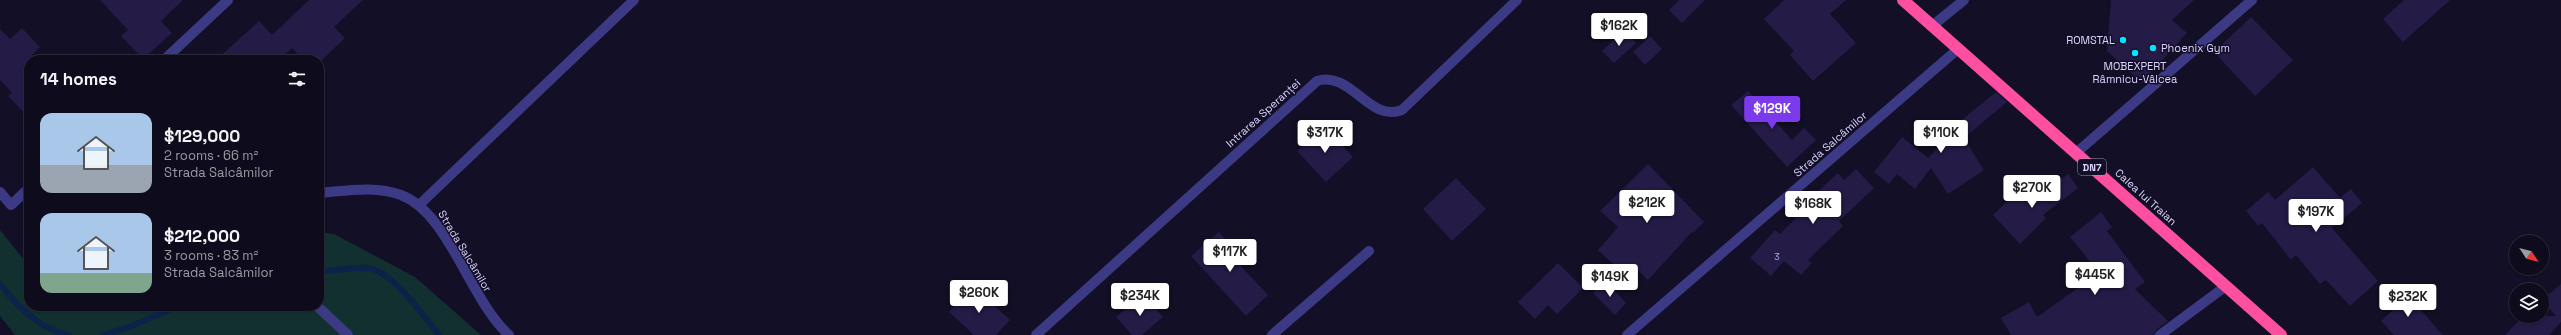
<!DOCTYPE html>
<html lang="en">
<head>
<meta charset="utf-8">
<style>
  body { margin:0; font-family:"Space Grotesk",sans-serif; background:#1c1929; color:#f1f3f6; height:100vh; display:flex; flex-direction:column; font-size:15px; white-space:nowrap }
  * { box-sizing:border-box; margin:0 }
  p { font-size:13px; color:#9b9ba3 }
  .icon { flex:none; width:22px; height:22px; fill:none; stroke:currentColor; stroke-width:2; stroke-linecap:round; stroke-linejoin:round }
  .map { position:relative; flex:1; overflow:hidden }
  .sheet { position:absolute; left:24px; top:55px; width:300px; height:256px; display:flex; flex-direction:column; background:#0e0b1c; border-radius:16px; box-shadow:0 1px 3px #0004,0 0 0 1px #2e2b3b }
  .sheet>* { flex:none }
  .needle { width:26px; rotate:126deg }
  .fabs { position:absolute; left:2509px; top:235px; display:grid; gap:8px }
  .fabs a { display:grid; place-items:center; width:40px; height:40px; border-radius:50%; background:#0e0b1c; box-shadow:0 1px 3px #0004,0 0 0 1px #2e2b3b; font-size:20px }
  .price { position:absolute; translate:-50% -34px; padding:0 9px; border-radius:4px; background:#fff; color:#222; font-size:13px; line-height:26px; filter:drop-shadow(0 1px 2px #0008) }
  .price::after { content:''; position:absolute; left:50%; top:24px; width:12px; height:9px; margin-left:-6px; background:inherit; clip-path:polygon(0 0,100% 0,50% 100%) }
  .price.selected { background:#7c3aed; color:#fff }
  ul { padding:0; list-style:none }
  li { display:flex; align-items:center; gap:12px; height:100px; padding:0 16px }
  li span { display:grid; place-items:center; flex:none; width:112px; height:80px; border-radius:12px; color:#555 }
  li>.icon { margin-inline-start:auto }
  span .icon { width:48px; height:48px; fill:#fffc; stroke-width:1 }
  li b { font-size:17px }
  h2 { display:flex; justify-content:space-between; align-items:center; height:48px; padding:0 16px; font-size:17px }
  .map>svg:first-child { display:block }
</style>
</head>
<body>
<div class="map">
<svg width="2561" height="335" viewBox="0 0 2561 335">
  <rect width="100%" height="100%" fill="#130f26"/>
  <path fill="#12302f" d="M0,230L29,266V306H319V232L334,234L415,277L481,335H15L0,316Z"/>
  <g fill="none" stroke-linecap="round" stroke-linejoin="round">
    <path stroke="#0c2248" stroke-width="6" d="M319,271C336,272 352,266 368,268C393,271 424,317 439,335
      M0,284C17,306 41,330 69,335
      M103,335L129,327L178,306"/>
  </g>
  <path fill="#241b47" d="M100,0H183L161,21L172,33L143,59L121,36L128,30Z
    M309,0H363L334,27L345,38L322,60H303L292,48L279,60H216L259,21L272,35Z
    M1679,0H1705L1682,23L1669,10Z
    M1784,0H1846L1830,14L1856,43L1813,81L1790,55L1794,51L1764,19Z
    M2111,0H2194L2172,20L2187,33L2142,83L2107,51Z
    M2404,0H2450L2403,42L2383,19Z
    M2251,17L2293,60L2255,96L2214,52Z
    M22,28L40,47L29,58V118L8,96L12,93L0,80V29L10,39Z
    M1624,30L1636,43L1614,63L1602,51Z
    M1650,36L1662,49L1645,65L1633,52Z
    M1748,91L1792,140L1804,128L1816,140L1787,167L1731,105Z
    M1996,92L2007,102L1964,138L1984,170L1948,194L1931,168L1915,189L1897,174L1889,184L1874,172L1902,137L1928,158L1956,130L1953,127Z
    M1325,126L1353,157L1326,182L1297,151Z
    M1648,164L1704,222L1693,233L1692,232L1648,280L1633,266L1625,275L1598,250L1618,227L1600,211Z
    M2313,167L2340,198L2351,189L2362,203L2332,228L2378,281L2350,306L2326,280L2320,284L2296,255L2291,260L2262,223L2258,226L2246,211L2268,192L2275,200Z
    M1856,169L1874,188L1839,221L1843,226L1808,260L1812,263L1801,275L1784,261L1771,276L1750,258L1775,230L1780,234L1819,195L1816,193L1838,173L1844,180Z
    M2068,174L2078,188L2043,215L2046,218L2020,244L1993,215L2019,190L2031,202Z
    M1456,178L1486,209L1452,241L1423,209Z
    M2101,212L2112,227L2107,231L2145,282L2135,289L2168,321L2156,330L2154,335H2011L2001,318L2029,302L2037,317L2099,273L2070,237Z
    M1219,232L1243,259L1238,263L1268,295L1246,316L1191,256Z
    M1558,263L1583,288L1557,314L1548,305L1535,319L1518,302Z
    M1605,281L1626,303L1615,315L1593,293Z
    M2561,284V322L2549,335H2505L2523,316H2556L2542,300Z
    M972,285L1010,320L996,335H974L949,312Z
    M2401,288L2443,335H2394L2381,321L2392,311L2385,303Z
    M1143,294L1163,317L1142,335H1132L1116,317Z"/>
  <g fill="none" stroke-linecap="round" stroke-linejoin="round">
    <path stroke="#3d3a85" stroke-width="10" d="M1932,26L1964,0
      M164,60L228,0
      M2076,153L2252,0
      M0,192L11,205L29,188
      M319,193C345,191 375,185 401,195C449,213 469,299 509,335
      M419,205L634,0
      M317,306L348,335
      M1036,335L1317,81C1351,70 1369,123 1402,110L1517,0
      M1272,335L1369,251
      M1627,335L1958,49
      M2160,335L2226,286"/>
    <path stroke="#ff4fa3" stroke-width="12" d="M1903,0L2281,335"/>
  </g>
  <g fill="#00e5ff" stroke="#130f26" stroke-width="1.5">
    <circle cx="2123" cy="40" r="4"/>
    <circle cx="2153" cy="48" r="4"/>
    <circle cx="2135" cy="53" r="4"/>
  </g>
  <g text-anchor="middle" dominant-baseline="central" stroke-width="3" stroke-linejoin="round" paint-order="stroke">
    <g font-size="9" fill="#aca6d1">
      <text x="1777" y="257">3</text>
    </g>
    <rect fill="#130f26" stroke="#9e99be" stroke-width="1" x="2078" y="159" width="28" height="16" rx="3"/>
    <g font-size="10" font-weight="bold" fill="#d9d4ff">
      <text x="2092" y="167">DN7</text>
    </g>
    <g font-size="11" fill="#d9d4ff" stroke="#130f26" text-anchor="end">
      <text x="2115" y="40">ROMSTAL</text>
      <text x="2161" y="48" text-anchor="start">Phoenix Gym</text>
      <text x="2135" y="66" text-anchor="middle">MOBEXPERT<tspan x="2135" dy="13">Râmnicu-Vâlcea</tspan></text>
    </g>
    <g font-size="11" fill="#d9d4ff" stroke="#130f26">
      <text transform="translate(1263 113) rotate(-42)">Intrarea Speranței</text>
      <text transform="translate(1830 144) rotate(-41)">Strada Salcâmilor</text>
      <text transform="translate(2146 197) rotate(42)">Calea lui Traian</text>
      <text transform="translate(465 251) rotate(59)">Strada Salcâmilor</text>
    </g>
  </g>
</svg>
<div class="fabs">
<a><svg class="needle" viewBox="-14 -14 28 28"><path d="M0-13l5 13h-10z" fill="#e53935"/><path d="M0 13l5-13h-10z" fill="#9b9ba3"/></svg></a>
<a><svg class="icon" aria-label="layers" viewBox="0 0 24 24"><path d="M12 4l9 5-9 5-9-5zM3 14l9 5 9-5"/></svg></a>
</div>
<b class="price" style="left:1619px;top:47px">$162K</b>
<b class="price selected" style="left:1772px;top:130px">$129K</b>
<b class="price" style="left:1325px;top:154px">$317K</b>
<b class="price" style="left:1941px;top:154px">$110K</b>
<b class="price" style="left:2032px;top:209px">$270K</b>
<b class="price" style="left:1647px;top:224px">$212K</b>
<b class="price" style="left:1813px;top:225px">$168K</b>
<b class="price" style="left:2316px;top:233px">$197K</b>
<b class="price" style="left:1230px;top:273px">$117K</b>
<b class="price" style="left:2095px;top:296px">$445K</b>
<b class="price" style="left:1610px;top:298px">$149K</b>
<b class="price" style="left:979px;top:314px">$260K</b>
<b class="price" style="left:1140px;top:317px">$234K</b>
<b class="price" style="left:2408px;top:318px">$232K</b>
<section class="sheet">
<h2>14 homes<svg class="icon" aria-label="filters" viewBox="0 0 24 24"><path d="M4 7h16M4 17h16"/><circle cx="9" cy="7" r="2"/><circle cx="15" cy="17" r="2"/></svg></h2>
<ul>
<li><span style="background:linear-gradient(#a9c7e8 65%,#9aa5b1 0)"><svg class="icon" aria-label="home" viewBox="0 0 24 24"><path d="M3 11l9-7 9 7M6 9v11h12V9"/></svg></span><div><b>$129,000</b><p>2 rooms · 66 m²</p><p>Strada Salcâmilor</p></div></li>
<li><span style="background:linear-gradient(#a9c7e8 75%,#7fa58c 0)"><svg class="icon" aria-label="home" viewBox="0 0 24 24"><path d="M3 11l9-7 9 7M6 9v11h12V9"/></svg></span><div><b>$212,000</b><p>3 rooms · 83 m²</p><p>Strada Salcâmilor</p></div></li>
</ul>
</section>
</div>
</body>
</html>
